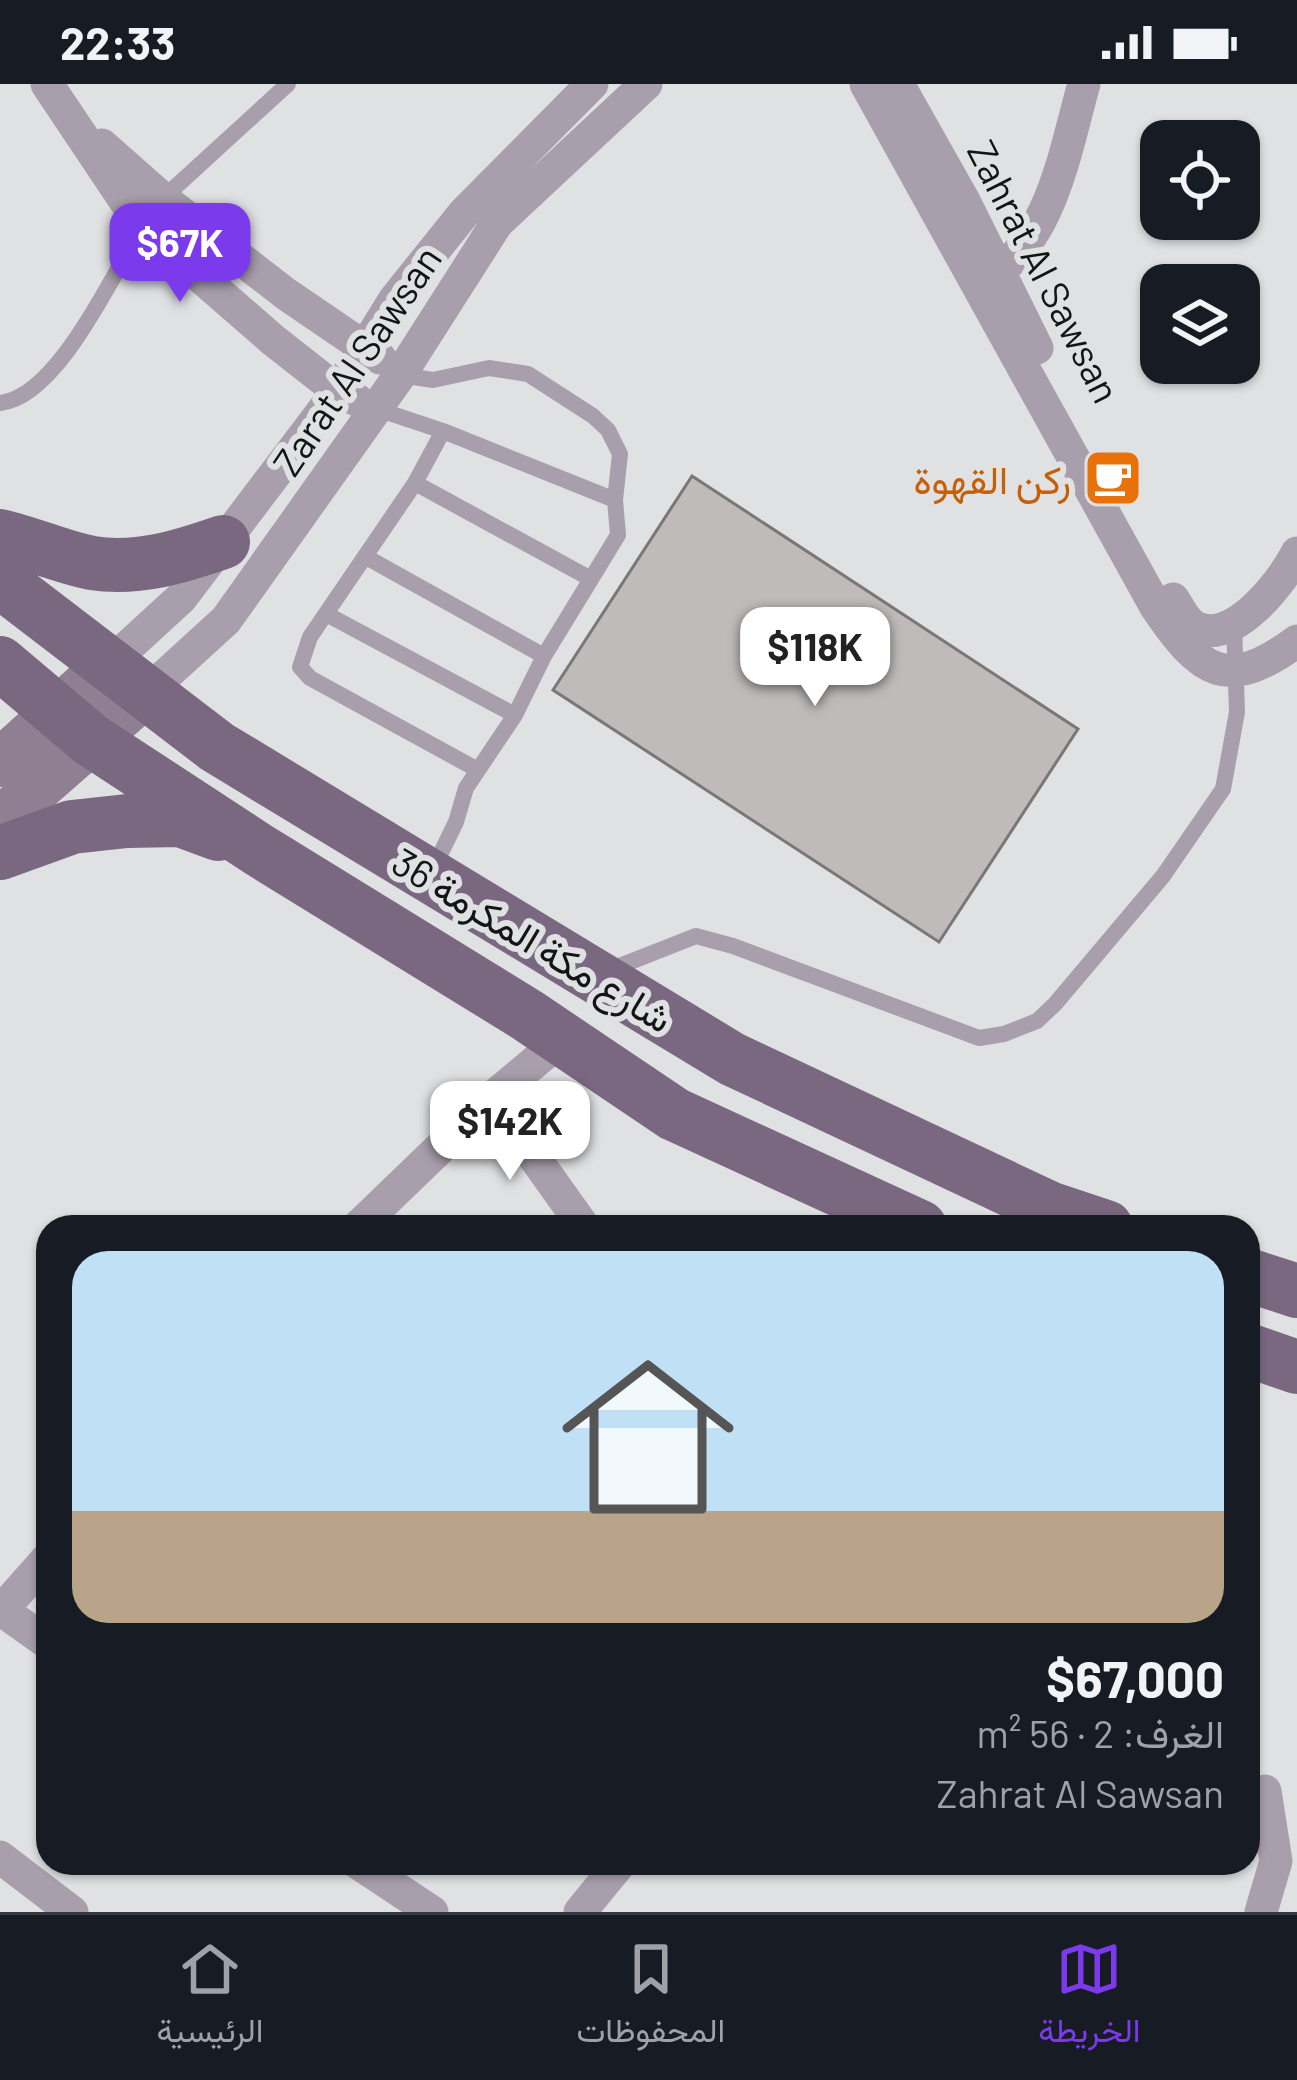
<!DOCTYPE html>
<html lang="ar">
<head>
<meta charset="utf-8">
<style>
  body { margin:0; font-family:Barlow,Vazirmatn,sans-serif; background:#242831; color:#f1f3f6; direction:rtl; height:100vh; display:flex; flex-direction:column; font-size:45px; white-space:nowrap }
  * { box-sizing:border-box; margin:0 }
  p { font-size:39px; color:#9ea1a6 }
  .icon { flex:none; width:66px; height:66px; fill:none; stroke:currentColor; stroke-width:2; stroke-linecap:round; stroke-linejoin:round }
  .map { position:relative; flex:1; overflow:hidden; direction:ltr }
  .panel { position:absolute; left:36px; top:1131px; width:1224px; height:660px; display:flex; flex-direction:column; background:#171b24; border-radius:36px; box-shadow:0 3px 9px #0004; direction:rtl }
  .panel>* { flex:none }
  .fabs { position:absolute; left:1140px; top:36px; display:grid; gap:24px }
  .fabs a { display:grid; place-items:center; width:120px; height:120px; border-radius:24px; background:#171b24; box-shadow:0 3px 9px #0004; font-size:60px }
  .price { position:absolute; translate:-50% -102px; padding:0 27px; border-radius:24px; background:#fff; color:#222; font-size:39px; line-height:78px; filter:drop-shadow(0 3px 6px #0008) }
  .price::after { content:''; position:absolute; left:50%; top:72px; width:36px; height:27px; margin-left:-18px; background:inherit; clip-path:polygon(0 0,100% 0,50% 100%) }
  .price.on { background:#7c3aed; color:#fff }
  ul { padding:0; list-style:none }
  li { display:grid; align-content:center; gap:24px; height:636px; padding:0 36px }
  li+li { border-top:3px solid #363941 }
  li span { display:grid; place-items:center; height:372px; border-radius:36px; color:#555 }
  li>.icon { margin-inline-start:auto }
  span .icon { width:216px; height:216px; fill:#fffc; stroke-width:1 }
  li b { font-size:51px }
  .status { display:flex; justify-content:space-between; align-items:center; height:84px; padding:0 60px; background:#171b24; direction:ltr }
  .status svg { height:33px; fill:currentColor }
  .tab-bar { display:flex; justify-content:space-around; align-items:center; height:168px; border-top:3px solid #363941; background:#171b24; font-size:33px; color:#9ea1a6 }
  .tab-bar a { display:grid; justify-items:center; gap:6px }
  .tab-bar .on { color:#7c3aed }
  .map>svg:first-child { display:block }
</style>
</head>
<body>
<div class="status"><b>22:33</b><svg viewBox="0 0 49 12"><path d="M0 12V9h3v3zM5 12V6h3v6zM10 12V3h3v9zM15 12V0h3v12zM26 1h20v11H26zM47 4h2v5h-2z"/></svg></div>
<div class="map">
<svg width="1297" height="1828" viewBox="0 0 1297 1828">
  <rect width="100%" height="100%" fill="#e0e1e3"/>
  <path fill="#bebbba" stroke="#7a7776" stroke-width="3" d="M692,392L1078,645L939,858L553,606Z"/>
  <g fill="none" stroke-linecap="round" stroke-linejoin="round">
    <path stroke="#a99fac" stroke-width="16" d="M160,117L288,0
      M400,291L433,296L489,284L528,290L593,332L608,346L620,370L615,416L618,451L544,572L515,631L466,704L456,738L433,785
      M0,319C59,313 115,185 145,138
      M374,324L443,347L615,416
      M443,347L415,399L310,553L300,583L310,594L478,686
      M415,399L591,495
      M366,473L544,572
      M328,531L515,631
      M607,887L696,852L733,862L979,954L1004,950L1037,937L1055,920L1163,792L1223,705L1237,628L1234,540"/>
    <path stroke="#a99fac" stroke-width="33" d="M47,0L142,142L273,256L338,307L357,316
      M866,0L1156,523C1201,589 1226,609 1297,557
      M898,0L964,117L1037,264
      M102,61L162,114L286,210L380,274
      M983,196C1051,163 1065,66 1084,0
      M1173,515C1180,525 1185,539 1197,544C1235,560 1283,497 1297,469
      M108,581L181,514L338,307L395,215L464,129L592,0
      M146,609L226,536L400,291L497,139L646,0
      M492,1014L584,1143
      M358,1143L492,1014L561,956
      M0,1525L48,1559
      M0,1528L48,1474
      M0,1773L72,1828
      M358,1779L432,1828
      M580,1828L620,1779
      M1261,1828L1276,1777L1265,1707"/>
    <path stroke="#8e7f93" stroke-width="48" d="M0,679L108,581
      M0,737L146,609"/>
    <path stroke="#7a6880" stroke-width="54" d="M0,452C31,459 61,473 92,479C138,486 180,473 223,458
      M0,497L217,663L732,975L1049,1124L1106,1143
      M0,579L91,656L259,766L527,931L674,1030L920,1143
      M0,769L72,743L127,737L180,736L218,750
      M1248,1191L1297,1207
      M1248,1266L1297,1283"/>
  </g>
  <defs>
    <symbol id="cafe-square" viewBox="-11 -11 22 22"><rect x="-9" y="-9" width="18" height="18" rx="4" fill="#e8710a" stroke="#e0e1e3"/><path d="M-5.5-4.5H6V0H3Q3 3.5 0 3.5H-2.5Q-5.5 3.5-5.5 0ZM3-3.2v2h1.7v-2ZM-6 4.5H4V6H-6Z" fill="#fff"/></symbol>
  </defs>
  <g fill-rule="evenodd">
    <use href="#cafe-square" x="1080" y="361" width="66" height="66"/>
  </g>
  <g text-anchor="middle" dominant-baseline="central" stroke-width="12" stroke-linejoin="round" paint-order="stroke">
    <g font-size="39" fill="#141415" stroke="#e0e1e3">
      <text transform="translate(1045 187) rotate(63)">Zahrat Al Sawsan</text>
      <text transform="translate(356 276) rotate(-56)">Zarat Al Sawsan</text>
      <text transform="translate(533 855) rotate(31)">شارع مكة المكرمة 36</text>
    </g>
    <g font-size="39" fill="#c56008" stroke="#e0e1e3" text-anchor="end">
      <text x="1071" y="394">ركن القهوة</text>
    </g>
  </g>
</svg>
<div class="fabs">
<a><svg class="icon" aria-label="locate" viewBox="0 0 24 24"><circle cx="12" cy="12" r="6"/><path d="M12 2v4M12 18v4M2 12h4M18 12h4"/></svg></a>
<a><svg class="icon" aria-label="layers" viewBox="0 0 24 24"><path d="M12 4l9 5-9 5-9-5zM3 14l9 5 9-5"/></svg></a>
</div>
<b class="price on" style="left:180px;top:221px">$67K</b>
<b class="price" style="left:815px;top:625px">$118K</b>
<b class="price" style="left:510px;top:1099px">$142K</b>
<section class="panel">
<ul>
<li><span style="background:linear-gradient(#bfe0f5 70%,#b9a48a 0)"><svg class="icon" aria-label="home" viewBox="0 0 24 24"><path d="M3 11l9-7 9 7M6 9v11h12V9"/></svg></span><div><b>$67,000</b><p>الغرف: 2 · 56 m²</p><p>Zahrat Al Sawsan</p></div></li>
</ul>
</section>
</div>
<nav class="tab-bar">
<a class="on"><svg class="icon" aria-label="map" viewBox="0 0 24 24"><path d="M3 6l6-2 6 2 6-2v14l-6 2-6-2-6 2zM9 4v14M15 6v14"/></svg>الخريطة</a>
<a><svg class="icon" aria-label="saved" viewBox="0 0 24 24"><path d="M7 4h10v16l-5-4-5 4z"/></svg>المحفوظات</a>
<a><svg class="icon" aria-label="home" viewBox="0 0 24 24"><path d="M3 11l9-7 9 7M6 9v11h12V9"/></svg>الرئيسية</a>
</nav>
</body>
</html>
